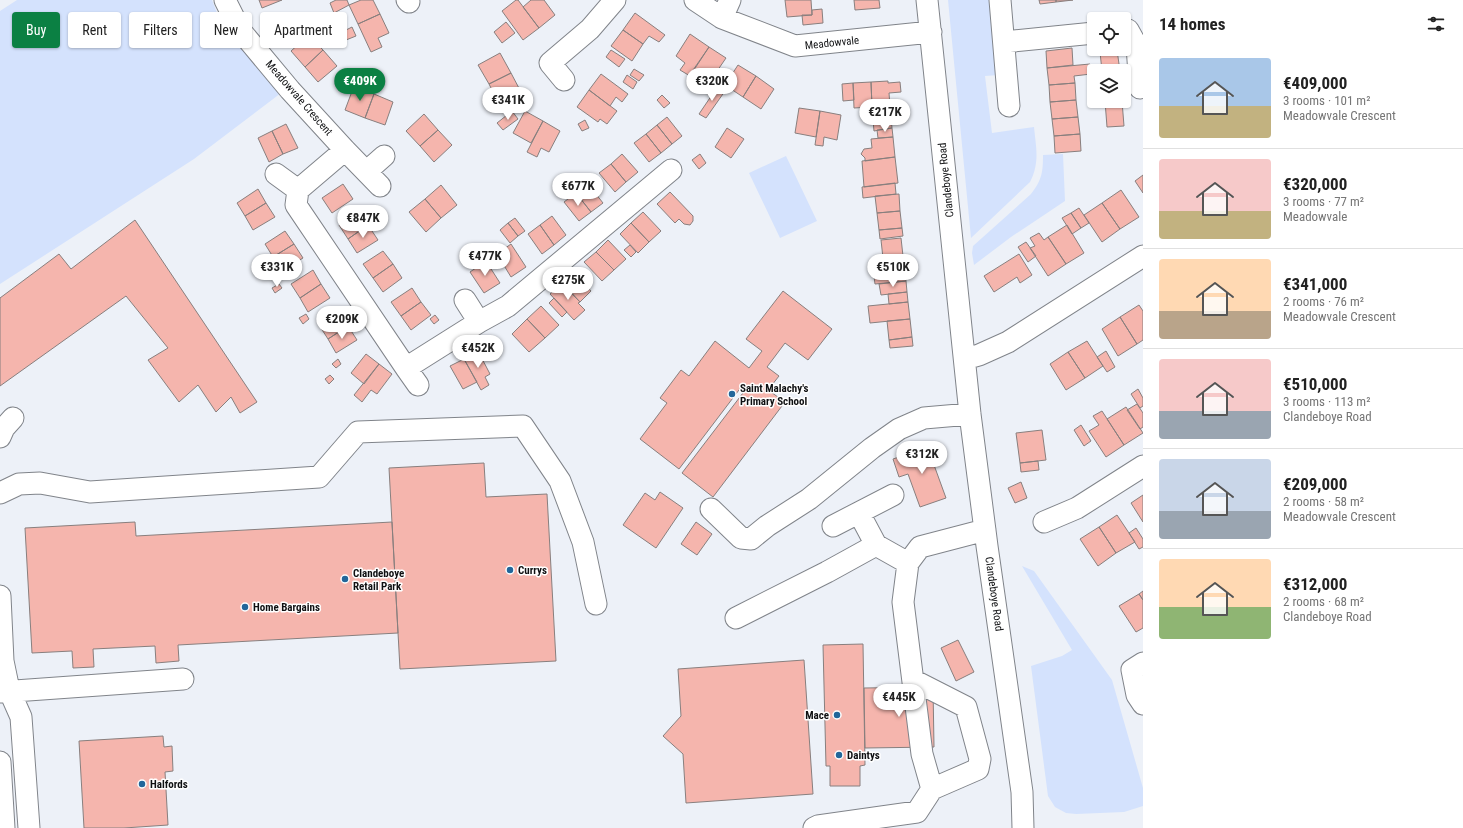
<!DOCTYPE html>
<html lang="en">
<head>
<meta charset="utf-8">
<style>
  body { margin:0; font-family:"Roboto Condensed",sans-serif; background:#f2f2f2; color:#222; height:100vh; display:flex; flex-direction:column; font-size:15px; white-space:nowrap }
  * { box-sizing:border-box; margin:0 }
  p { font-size:13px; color:#767676 }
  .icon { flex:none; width:22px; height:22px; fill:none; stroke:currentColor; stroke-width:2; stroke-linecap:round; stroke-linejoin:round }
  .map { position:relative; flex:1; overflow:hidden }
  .details { display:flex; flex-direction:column; background:#fff; width:320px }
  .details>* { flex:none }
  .guide { position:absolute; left:12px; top:12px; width:380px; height:36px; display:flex; gap:8px }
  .fabs { position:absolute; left:1087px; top:12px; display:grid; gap:8px }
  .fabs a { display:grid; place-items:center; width:44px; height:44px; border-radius:4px; background:#fff; box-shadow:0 1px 3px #0004; font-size:20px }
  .price { position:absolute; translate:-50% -34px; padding:0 9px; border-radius:14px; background:#fff; color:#222; font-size:13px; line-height:26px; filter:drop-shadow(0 1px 2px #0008) }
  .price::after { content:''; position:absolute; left:50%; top:24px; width:12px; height:9px; margin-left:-6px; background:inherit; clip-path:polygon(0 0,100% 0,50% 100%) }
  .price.current { background:#0b8043; color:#fff }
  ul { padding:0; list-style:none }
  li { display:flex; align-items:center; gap:12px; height:100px; padding:0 16px }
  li+li { border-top:1px solid #e0e0e0 }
  li span { display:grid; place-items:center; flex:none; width:112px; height:80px; border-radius:4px; color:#555 }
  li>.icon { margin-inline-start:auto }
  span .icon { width:48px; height:48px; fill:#fffc; stroke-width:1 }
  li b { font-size:17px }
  h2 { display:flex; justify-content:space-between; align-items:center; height:48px; padding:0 16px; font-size:17px }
  .tag { padding:0 14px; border-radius:4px; background:#fff; box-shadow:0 1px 3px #0004; font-size:14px; line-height:36px }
  .tag.current { background:#0b8043; color:#fff }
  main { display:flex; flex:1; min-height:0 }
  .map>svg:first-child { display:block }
</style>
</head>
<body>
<main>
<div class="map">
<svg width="1143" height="828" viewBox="0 0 1143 828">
  <rect width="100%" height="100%" fill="#edf1f8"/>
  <path fill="#d4e2fd" d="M17,0H212L217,13L281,93L194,159L0,284V11Z
    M948,0H991L999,75L985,76L992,133L1034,127C1036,148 1040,162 1030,182L971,238Z
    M1063,154L1065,201L1011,237L974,265L972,253L973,246L1031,194C1042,180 1043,172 1043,155Z
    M786,156L817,221L780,238L749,173Z
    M1022,566L1034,571L1112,680L1143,788V806L1124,812L1076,814L1066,813L1055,807L1048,796L1031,666L1062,656L1072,650Z"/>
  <path fill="#f5b5ad" stroke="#887f7e" d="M259,0H282L262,8Z
    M336,0H347L349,5L334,13L330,3Z
    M361,0H373L380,14L358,24L349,5Z
    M516,0H518L539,28L523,40L502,11Z
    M531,0H544L555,15L539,28L523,7Z
    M785,0H811L812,15L787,17Z
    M854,0H879L880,8L855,10Z
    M1039,0H1056V2L1040,4Z
    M1056,0H1073L1056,2Z
    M822,9L823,23L803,25L802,15H812V10Z
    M635,13L665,35L659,42L649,36L643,44L623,30Z
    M380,14L389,33L378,38L382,47L371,52L358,24Z
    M506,22L515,33L502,43L494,32Z
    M352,27L356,36L346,40L342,32Z
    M623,30L643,44L632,61L611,46Z
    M690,34L709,47L690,76L680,70L685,63L676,56Z
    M309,35L323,50L305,67L291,51Z
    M709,47L726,58L711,80L704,75L701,80L691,73Z
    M1072,48L1073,65L1047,68L1046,51Z
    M323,50L337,66L318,82L305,67Z
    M611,50L625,59L619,67L606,57Z
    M1117,50L1120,71H1102L1100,52Z
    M500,53L511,73L489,84L478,65Z
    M1090,64L1091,74L1074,76L1075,83L1049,85L1047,68Z
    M738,65L756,76L743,97L725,85Z
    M634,69L644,75L639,81L630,75Z
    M511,73L521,92L499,104L489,84Z
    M601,74L628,94L622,102L616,97L610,106L589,90Z
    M627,75L637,82L633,89L623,82Z
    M756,76L774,89L761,109L743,97Z
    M708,80L716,85L709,95L701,90Z
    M888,81V83L900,82L901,92L889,93L890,106L872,107L871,82Z
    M871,82L872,107L854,108L853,83Z
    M853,83L854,100L843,101L842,84Z
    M1075,83L1076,100L1050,102L1049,85Z
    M354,86L374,94L365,118L345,110Z
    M718,86L725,91L706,118L699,114Z
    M589,90L617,111L607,124L600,119L598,122L577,107Z
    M374,94L393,102L385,125L365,118Z
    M662,95L670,103L664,108L657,100Z
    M1076,100L1078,117L1052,119L1050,102Z
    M1105,101H1122L1124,126L1107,127Z
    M799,108L820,111L816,137L795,133Z
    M512,111L518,119L503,130L497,123Z
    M525,111L543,121L531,143L513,133Z
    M820,111L841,115L837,140L824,137L823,146L815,145Z
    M424,114L438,130L420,146L406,131Z
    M667,117L682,136L672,144L657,125Z
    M1078,117L1080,134L1054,136L1052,119Z
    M891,118L892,128L874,131L873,120Z
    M585,120L589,128L582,131L578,124Z
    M543,121L560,131L549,152L541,148L537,157L527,152Z
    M286,124L298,148L283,154L272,131Z
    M657,125L672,144L661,153L646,134Z
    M727,128L744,139L731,158L715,147Z
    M892,128L893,137L878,138L877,130Z
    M438,130L452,145L434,162L420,146Z
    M272,131L283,154L269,162L258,138Z
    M646,134L661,153L649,162L634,143Z
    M1080,134L1081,151L1055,153L1054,136Z
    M893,137L895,157L865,161V158L861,154L864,149L872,148L871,139Z
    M622,154L638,172L626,182L611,164Z
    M700,154L706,163L699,169L692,160Z
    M895,157L898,183L864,187L862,161Z
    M611,164L626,182L615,192L599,173Z
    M1143,175V193L1135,181Z
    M895,183L896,194L863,198L862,187Z
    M343,184L353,199L332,213L322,198Z
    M588,184L603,203L591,212L576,193Z
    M441,185L457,205L441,218L425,199Z
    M258,189L266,203L245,216L237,203Z
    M1121,190L1139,217L1120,229L1102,203Z
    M670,192L693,216V221L690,225L684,224L679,219L675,223L657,204Z
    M576,193L591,212L579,221L564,202Z
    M899,194L900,211L877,213L875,196Z
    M425,199L441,218L426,232L409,212Z
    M266,203L275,217L253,230L245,216Z
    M1102,203L1120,229L1102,242L1084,215Z
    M1079,208L1089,223L1081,228L1071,213Z
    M900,211L902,228L879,230L877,213Z
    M359,212L368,225L348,239L339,225Z
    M643,212L661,231L649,242L631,223Z
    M1071,213L1081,228L1072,234L1062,218Z
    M552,216L566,235L554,245L540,225Z
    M515,218L525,231L518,236L508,223Z
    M135,220L257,402L240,413L231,397L216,412L198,385L179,402L148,360L168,348L126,296L0,386V298L59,254L71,269Z
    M508,223L518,236L510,243L500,230Z
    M631,223L649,242L638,253L620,234Z
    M368,225L378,240L357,253L348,239Z
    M540,225L554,245L542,254L528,234Z
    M1067,225L1084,253L1066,264L1048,237Z
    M902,228L903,236L880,239L879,230Z
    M285,231L294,244L273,257L265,244Z
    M1039,233L1044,240L1048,237L1066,264L1048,276L1030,248L1035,246L1030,238Z
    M901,238L904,265L873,269L872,259L883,258L881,240Z
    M608,240L626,259L614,270L596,252Z
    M1026,242L1036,256L1028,262L1018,247Z
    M294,244L303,258L282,271L273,257Z
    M511,244L526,267L511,277L497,254Z
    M630,245L636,252L631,257L624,250Z
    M383,251L393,264L373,278L363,264Z
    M596,252L614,270L602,281L584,262Z
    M1019,254L1032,275L1020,283L1017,277L994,292L984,276Z
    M486,261L500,283L484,293L470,272Z
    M393,264L402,278L383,292L373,278Z
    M904,265L906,281L875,284L873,269Z
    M313,270L321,284L300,298L291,284Z
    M284,272L287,276L280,280L278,276Z
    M574,272L591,291L580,302L562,283Z
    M906,281L907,292L881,295L879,284Z
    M562,283L580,302L578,303L585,310L574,320L550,294Z
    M279,284L282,288L275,293L272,288Z
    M321,284L330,298L308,312L300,298Z
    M412,288L421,302L401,316L391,302Z
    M783,291L832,329L808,360L785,343L767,367L779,376L768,390L785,402L713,497L682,473L746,389L742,386L679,469L640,439L667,403L660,398L681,370L689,376L715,341L749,368L762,351L746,339Z
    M907,292L908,302L889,304L888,294Z
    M554,298L567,312L562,317L549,303Z
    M421,302L431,315L411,330L401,316Z
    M908,302L910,319L870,323L868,306Z
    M1139,305L1143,311V340L1137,344L1120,317Z
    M541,306L559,325L545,338L527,319Z
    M339,311L348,326L328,339L319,325Z
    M306,314L309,319L303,324L299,318Z
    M435,315L439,320L434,324L430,319Z
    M1120,317L1137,344L1118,356L1102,329Z
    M527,319L545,338L529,352L512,334Z
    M910,319L912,337L889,340L887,321Z
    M348,326L357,340L336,353L328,339Z
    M912,337L913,346L890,348L889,340Z
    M1087,341L1103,366L1085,378L1068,352Z
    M478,351L490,374L485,377L489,385L481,390L464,359Z
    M1106,351L1115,367L1107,372L1097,357Z
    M1068,352L1085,378L1066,390L1050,364Z
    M366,354L379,364L364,384L351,373Z
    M338,359L341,364L336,368L332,364Z
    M464,359L477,382L463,389L450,366Z
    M379,364L392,374L377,394L371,390L362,402L354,395Z
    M330,375L334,379L329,384L325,379Z
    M1138,389L1143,398V406L1140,408L1131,394Z
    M1137,404L1143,413V427L1140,429L1127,410Z
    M1126,407L1143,433L1124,445L1107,419Z
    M1102,411L1124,445L1106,457L1089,431L1099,425L1093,416Z
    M1081,425L1091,441L1084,446L1074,430Z
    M1042,430L1046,460L1020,463L1016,433Z
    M928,447L931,455L935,453L939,463L934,465L946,498L920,507L908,474L899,477L893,459Z
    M1038,461L1039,470L1021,472L1020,463Z
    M484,463L486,497L547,494L556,661L400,669L389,468Z
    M1021,482L1027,498L1015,503L1008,488Z
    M660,492L683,508L656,548L623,525L645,493L655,500Z
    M1143,495V522L1131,503Z
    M1117,515L1135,542L1116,553L1099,527Z
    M135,522L136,536L392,522L398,633L178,645L179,661L156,663L155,646L93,649L94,667L73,668L72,651L32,653L25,528Z
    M696,522L712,534L697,555L681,544Z
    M1099,527L1116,553L1098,566L1080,539Z
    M1136,528L1143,539V547L1139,549L1129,533Z
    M1143,591V600L1139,594Z
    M1139,594L1143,600V628L1136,632L1119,606Z
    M958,640L974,672L956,681L941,648Z
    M863,644L865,765L860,766V786H830V766H826L823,645Z
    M804,660L813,794L686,803L683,754L663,736L681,716L678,669Z
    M933,687L934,747L865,748L864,688Z
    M163,736L164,747L172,746L173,771L165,772L168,825L124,828H84L79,741Z"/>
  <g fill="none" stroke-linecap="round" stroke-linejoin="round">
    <defs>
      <path id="minor" d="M225,0L240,30L290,90L345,150L380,186
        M407,0L409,2
        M695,0L722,18L795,46L931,32
        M927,0L970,414L987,546L1022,792L1023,828
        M1000,0L1009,106
        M722,18L730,0
        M1124,31L1128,30L1137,46L1140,88
        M1004,42L1094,33
        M564,80L550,63L590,29L615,0
        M345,150L298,190L296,205L406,368L479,322L508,306L671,170
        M367,171L384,156
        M276,174L298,190
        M465,300L479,322
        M965,359L979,355L1008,342L1143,256
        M406,368L418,385
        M0,437L4,428L13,418
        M0,493L19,484L40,483L90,492L319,477L358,432L523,426L560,481L583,542L596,604
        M711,509L741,538L751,539L767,526L809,499L872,448L899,429L924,418L970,414
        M859,513L876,545
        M1044,522L1077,508L1143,466
        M833,526L893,495
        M0,596L3,661L9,690L21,717L29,828
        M736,618L827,572L876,545L908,563
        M1143,663L1132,670L1137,695L1143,704
        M913,680L966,707L980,759L978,769L932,789
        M0,692L183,679
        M0,762L4,828
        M814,828L818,826L917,812L932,789L922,754L903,602L908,563L920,547L985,530"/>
    </defs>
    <use href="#minor" stroke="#80848a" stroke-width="23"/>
    <use href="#minor" stroke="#fff" stroke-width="21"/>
  </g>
  <g fill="#21669a" stroke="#fff" stroke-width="1.5">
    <circle cx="732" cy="394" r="4"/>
    <circle cx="510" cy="570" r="4"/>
    <circle cx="345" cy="579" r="4"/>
    <circle cx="245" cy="607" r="4"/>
    <circle cx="837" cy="715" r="4"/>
    <circle cx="839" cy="755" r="4"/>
    <circle cx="142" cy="784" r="4"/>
  </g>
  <g text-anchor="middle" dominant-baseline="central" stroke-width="3" stroke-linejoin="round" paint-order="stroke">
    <g font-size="11" fill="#0f1012" stroke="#fff">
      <text transform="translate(832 43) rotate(-6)">Meadowvale</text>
      <text transform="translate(299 98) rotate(49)">Meadowvale Crescent</text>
      <text transform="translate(946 180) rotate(-96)">Clandeboye Road</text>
      <text transform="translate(994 594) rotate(82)">Clandeboye Road</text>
    </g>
    <g font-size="11" font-weight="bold" fill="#0f1012" stroke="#fff" text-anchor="start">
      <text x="740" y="388">Saint Malachy's<tspan x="740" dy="13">Primary School</tspan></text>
      <text x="518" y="570">Currys</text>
      <text x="353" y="573">Clandeboye<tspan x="353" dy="13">Retail Park</tspan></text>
      <text x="253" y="607">Home Bargains</text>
      <text x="829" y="715" text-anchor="end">Mace</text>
      <text x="847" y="755">Daintys</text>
      <text x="150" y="784">Halfords</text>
    </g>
  </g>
</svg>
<div class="fabs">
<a><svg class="icon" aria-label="locate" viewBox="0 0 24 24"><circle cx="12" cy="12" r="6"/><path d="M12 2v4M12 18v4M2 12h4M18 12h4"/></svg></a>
<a><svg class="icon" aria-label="layers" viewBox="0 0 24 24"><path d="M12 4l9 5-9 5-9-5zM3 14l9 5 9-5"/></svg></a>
</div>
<b class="price current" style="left:360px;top:102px">€409K</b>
<b class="price" style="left:712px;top:102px">€320K</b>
<b class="price" style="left:508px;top:121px">€341K</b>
<b class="price" style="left:885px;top:133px">€217K</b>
<b class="price" style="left:578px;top:207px">€677K</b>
<b class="price" style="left:363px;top:239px">€847K</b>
<b class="price" style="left:485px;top:277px">€477K</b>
<b class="price" style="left:277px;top:288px">€331K</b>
<b class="price" style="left:893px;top:288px">€510K</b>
<b class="price" style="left:568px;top:301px">€275K</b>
<b class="price" style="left:342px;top:340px">€209K</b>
<b class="price" style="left:478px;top:369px">€452K</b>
<b class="price" style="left:922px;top:475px">€312K</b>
<b class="price" style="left:899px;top:718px">€445K</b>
<div class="guide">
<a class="tag current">Buy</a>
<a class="tag">Rent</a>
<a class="tag">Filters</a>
<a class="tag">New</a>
<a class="tag">Apartment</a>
</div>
</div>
<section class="details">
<h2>14 homes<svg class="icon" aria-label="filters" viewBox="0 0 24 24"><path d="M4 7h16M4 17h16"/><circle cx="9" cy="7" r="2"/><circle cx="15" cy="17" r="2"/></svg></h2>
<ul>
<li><span style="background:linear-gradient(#a9c7e8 60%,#c2b280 0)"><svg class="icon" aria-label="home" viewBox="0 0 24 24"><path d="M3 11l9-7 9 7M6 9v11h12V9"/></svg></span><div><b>€409,000</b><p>3 rooms · 101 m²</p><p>Meadowvale Crescent</p></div></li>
<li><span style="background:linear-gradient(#f6c9c9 65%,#c2b280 0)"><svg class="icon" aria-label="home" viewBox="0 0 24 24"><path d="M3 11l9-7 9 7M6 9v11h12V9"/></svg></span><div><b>€320,000</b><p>3 rooms · 77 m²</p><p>Meadowvale</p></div></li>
<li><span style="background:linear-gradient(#ffd9b3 65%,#b9a48a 0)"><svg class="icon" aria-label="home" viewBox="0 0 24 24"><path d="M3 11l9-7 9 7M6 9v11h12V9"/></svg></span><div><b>€341,000</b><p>2 rooms · 76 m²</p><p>Meadowvale Crescent</p></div></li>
<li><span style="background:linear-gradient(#f6c9c9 65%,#9aa5b1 0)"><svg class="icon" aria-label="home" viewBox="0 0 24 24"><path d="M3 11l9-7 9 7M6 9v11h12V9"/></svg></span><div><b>€510,000</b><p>3 rooms · 113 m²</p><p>Clandeboye Road</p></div></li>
<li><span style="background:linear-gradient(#c9d6e8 65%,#9aa5b1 0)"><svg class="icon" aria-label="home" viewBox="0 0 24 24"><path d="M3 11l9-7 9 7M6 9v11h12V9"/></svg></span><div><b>€209,000</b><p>2 rooms · 58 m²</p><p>Meadowvale Crescent</p></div></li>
<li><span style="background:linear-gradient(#ffd9b3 60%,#8fb573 0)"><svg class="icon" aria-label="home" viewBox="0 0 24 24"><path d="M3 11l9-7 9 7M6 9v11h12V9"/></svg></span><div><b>€312,000</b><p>2 rooms · 68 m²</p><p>Clandeboye Road</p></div></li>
</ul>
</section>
</main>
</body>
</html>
